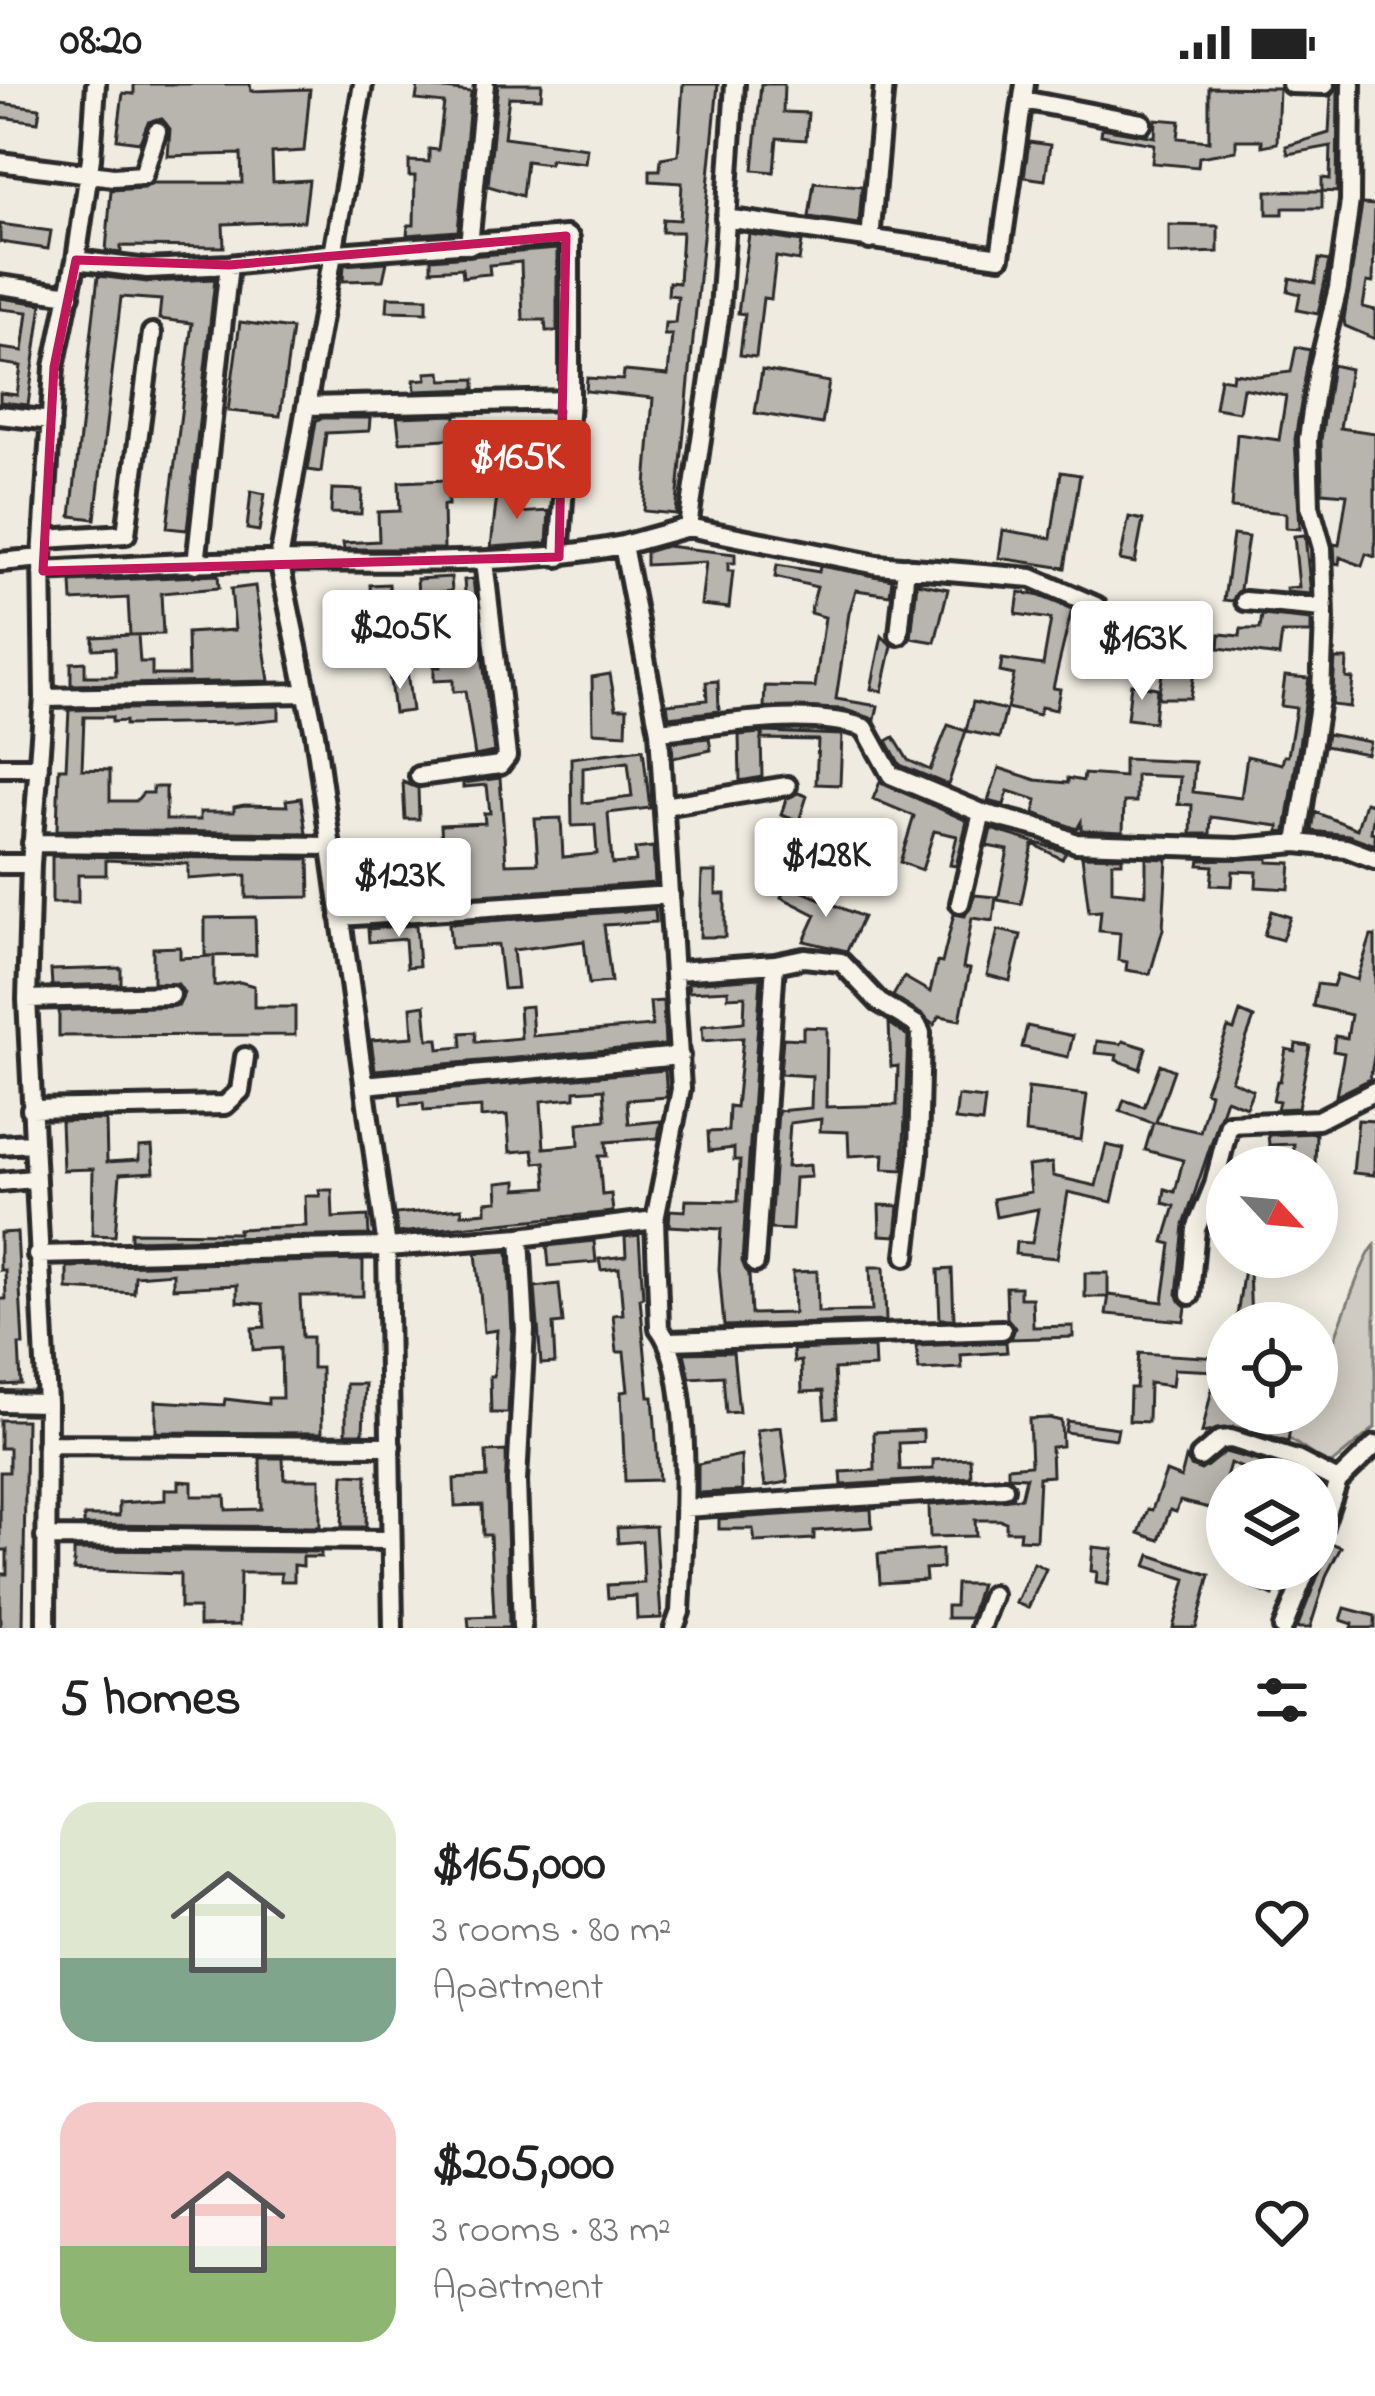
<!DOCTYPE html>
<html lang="en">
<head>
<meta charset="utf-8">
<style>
  body { margin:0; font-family:"Indie Flower",sans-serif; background:#f6f6f6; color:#222; height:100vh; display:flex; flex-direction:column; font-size:45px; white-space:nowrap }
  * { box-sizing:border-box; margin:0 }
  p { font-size:39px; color:#767676 }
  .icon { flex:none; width:66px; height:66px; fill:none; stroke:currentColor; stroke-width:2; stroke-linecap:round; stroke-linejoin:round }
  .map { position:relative; height:1544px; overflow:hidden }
  .panel { display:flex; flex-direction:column; background:#fff; flex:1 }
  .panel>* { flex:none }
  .needle { width:78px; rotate:116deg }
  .fabs { position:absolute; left:1206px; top:1062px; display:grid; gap:24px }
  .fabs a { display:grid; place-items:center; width:132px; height:132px; border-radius:50%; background:#fff; box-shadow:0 6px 30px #0003; font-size:60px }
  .price { position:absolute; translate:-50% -102px; padding:0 27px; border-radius:12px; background:#fff; color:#222; font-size:39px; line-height:78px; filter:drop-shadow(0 3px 6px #0008) }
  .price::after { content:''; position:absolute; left:50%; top:72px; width:36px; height:27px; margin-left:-18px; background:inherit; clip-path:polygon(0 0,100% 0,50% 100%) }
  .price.current { background:#c8321e; color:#fff }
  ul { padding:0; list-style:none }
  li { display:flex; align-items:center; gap:36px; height:300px; padding:0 60px }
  li span { display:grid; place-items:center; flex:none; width:336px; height:240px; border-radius:36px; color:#555 }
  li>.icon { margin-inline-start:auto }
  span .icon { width:144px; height:144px; fill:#fffc; stroke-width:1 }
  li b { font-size:51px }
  h2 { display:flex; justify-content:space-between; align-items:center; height:144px; padding:0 60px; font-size:51px }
  .status { display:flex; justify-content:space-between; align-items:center; height:84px; padding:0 60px; background:#fff; direction:ltr }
  .status svg { height:33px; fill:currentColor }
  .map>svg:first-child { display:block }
</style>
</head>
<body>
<div class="status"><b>08:20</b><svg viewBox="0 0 49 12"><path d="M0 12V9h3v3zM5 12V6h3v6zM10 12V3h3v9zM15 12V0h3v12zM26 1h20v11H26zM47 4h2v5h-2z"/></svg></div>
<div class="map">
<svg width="1375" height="1544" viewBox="0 0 1375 1544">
  <rect width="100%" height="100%" fill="#efebe0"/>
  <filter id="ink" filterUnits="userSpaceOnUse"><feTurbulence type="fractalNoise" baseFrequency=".00833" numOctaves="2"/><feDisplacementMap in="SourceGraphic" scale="24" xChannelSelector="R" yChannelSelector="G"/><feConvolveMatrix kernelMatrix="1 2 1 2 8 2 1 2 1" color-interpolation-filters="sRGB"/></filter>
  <g filter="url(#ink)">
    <path fill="#cfcbc2" stroke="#7d7b76" stroke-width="3" d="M1375,1161V1344L1329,1382L1288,1354L1292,1329H1317V1283L1324,1282C1335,1257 1362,1173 1375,1161Z"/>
    <path fill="#b8b5ae" stroke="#2b2b2b" stroke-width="3" fill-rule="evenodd" d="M134,0H250L251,7L310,5L304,67L272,69L273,98L309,96L304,137L223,140L224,163L121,162V169L106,167L111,106L144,104L152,99H242L241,70L168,72L170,45L162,35L148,38L140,58L117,55L123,9L134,10Z
      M498,0H542L541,14L509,13L504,53L587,64L585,79L550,75L549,80L526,77L522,112L488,102Z
      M683,0H718L676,430L644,427L653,314L586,307L587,294L623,296L624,287L668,291L672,251H664L665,239H675L678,212L668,211L669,198L679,199L682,148H662L663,135L680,136L682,99L650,97V86H660L661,74L678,71Z
      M761,0H784L783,28L808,29L806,56L777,54L774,88L753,86Z
      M1338,0L1337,108L1322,107V94L1330,95L1331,62L1288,70L1286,62L1329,49L1331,12Z
      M418,2L471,8L458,147L407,151L408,141H414L415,92H409V77L429,78V65L438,66L444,19L416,16Z
      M1209,3L1279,4L1277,59L1262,62V56H1236V67L1199,73L1198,83L1152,79L1154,60L1101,51L1102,44L1155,53L1156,35L1180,37L1178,54L1209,57Z
      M0,19L40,24L38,38L0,33Z
      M1029,58L1050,61L1045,96L1024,93Z
      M814,98L862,102L859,140L809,133Z
      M1267,107H1322V124H1283V130H1267Z
      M1362,120L1375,121L1373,199L1367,198L1363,223L1375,226V255L1345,242L1344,235Z
      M0,140L51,147L48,165L0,158Z
      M1169,141L1218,142V168L1169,170Z
      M749,150L802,158L799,177L776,173L771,215L763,214L756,273L740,271L745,230L738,229Z
      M557,165V247H546L545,236H523L521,178L489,181L490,190L478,191L463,193L462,184L431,186V175Z
      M1319,175L1329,177L1318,230L1297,226L1300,210L1288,207L1290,194L1315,199Z
      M387,178L383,196L343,197L344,181Z
      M98,192L147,198L215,195L187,446L167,444L192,239L159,235L161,216L121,213L95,435L71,432Z
      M388,213L427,214V228L387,227Z
      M0,214L42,220L28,321L0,318V309L17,311L21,282L0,279V264L23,267L28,228L0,225Z
      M240,238L292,245L280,332L228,327Z
      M1296,263L1310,266L1295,355L1300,445L1286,444V429L1231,424L1237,350L1279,356L1286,312L1243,304L1239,328L1215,324L1220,294L1232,296L1233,289L1257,292L1291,288Z
      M1332,281L1350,285L1340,344L1375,349V473L1366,470L1362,482L1340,473L1339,480L1335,479L1334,460L1339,461L1347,410L1322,408L1321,356Z
      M762,286L829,298L822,340L755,329Z
      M441,288L442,296L475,295V305L415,307L414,296L427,295L426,289Z
      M456,331V338H462L460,354L400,358L397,333Z
      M321,334H370L369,347L326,349L321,388L308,386L316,337Z
      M473,376L501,381L498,400L470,396Z
      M1061,388L1080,391L1065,484L999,474L1003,446L1051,454Z
      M447,396L448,421H443L444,465H344L343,459L379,457L378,428L400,427L399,398Z
      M498,402L520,405L517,429L549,427L547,459L491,463Z
      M332,405L362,406L361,430L331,429Z
      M251,407L265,410L259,447L247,445Z
      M1129,433L1143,436L1135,479L1120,476Z
      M1233,451L1248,453L1240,505L1232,517L1224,516Z
      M1305,451L1311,510L1287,508L1286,504L1299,503L1294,452Z
      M666,462L735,470V479H728V487H733L729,524L701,521L706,478L646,481V468Z
      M777,481L819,488L820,482L892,495L890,511L856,506L849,529L836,615L878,622L875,636L843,625L764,623L765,602L815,603L825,533L810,529L817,503L775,493Z
      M218,491L219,504L161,509L163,550L130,551H138L140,578H152V591H188L187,549L235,546L231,505L255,502L269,597L71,601V579L85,578V592H116L115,564L93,565V553L130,551L128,514L72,517L71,498Z
      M451,493L452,507L418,510L417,495Z
      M473,495L494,668L475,672L465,607L453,608V596L434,597V583H440L439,548H451L450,537L466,536V524H460L466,520L464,496Z
      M917,499L948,505L935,558L911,554Z
      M389,500L393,551L373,552L370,501Z
      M1019,508L1040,512L1072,525L1053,604L1060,605L1056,626L1041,623L1039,631L1007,624L1014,591L1000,588L1002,575L1043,581L1051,535L1016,530Z
      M1262,531L1311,536V549H1282L1279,572L1219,564L1220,550L1240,552L1241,545H1260Z
      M1091,535L1104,537L1102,571L1088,572Z
      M882,552L892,562L882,607L871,605Z
      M1335,575H1347L1346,594L1353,595L1350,623L1332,621Z
      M1163,584L1194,589L1190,614H1158Z
      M407,587L412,627L394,629L389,588Z
      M610,590L616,624H627L626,650L593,648L592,593Z
      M1285,592L1309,594L1286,747L1279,748V742L1211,733L1210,750H1191L1192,721L1178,720L1180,693L1136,691V718H1124L1123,748L1081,746V738L1077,745L1034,729L1037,716L1008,707L1004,721L988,717L999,684L1036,696L1068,699V694L1083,697L1084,690L1124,693V675L1195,678L1193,708L1241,714L1247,672L1282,680L1284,672H1288L1296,624L1281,622Z
      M718,597L719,627L669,633L667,620L707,616L706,598Z
      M1131,600L1157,604L1154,638L1127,635Z
      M973,618L1006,626L999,654L966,647Z
      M279,622V635L236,639L125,641V637L112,638V633H84L82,685L110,686V717H136L143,709H153V703H166V736H200V728H234V723L244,721L287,722L286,716L301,714L306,749L57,746L59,684H66L69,626Z
      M948,641L966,647L948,701L900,681L887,657L894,653L908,676L930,686Z
      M764,648L842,651L840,701L816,700L818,656L761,655Z
      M761,649L762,693L740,697L739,651Z
      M1327,650L1370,658L1367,670L1325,662Z
      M709,654L711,666L673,674L672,658Z
      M643,665L650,724L608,729L612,780L636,778L635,765L653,763L655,799L379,818L378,797L362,798V783L406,781L407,802L444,800L441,741L485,739L484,729H490L487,701L463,703V699L500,694L506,780L538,779L535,735L561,734L563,773L597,770L595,741L572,742L571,674ZM628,678L632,713L583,719V684Z
      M403,698L418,704L419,735H405Z
      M880,698L967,737L956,782L950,781L957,752L934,747L922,786L900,778L914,732L873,715Z
      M798,709L807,712L799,737L781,731L786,715Z
      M1365,718L1375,721L1371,748L1375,749V761L1348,751L1312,747L1315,728L1357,745Z
      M991,745L1066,768L1062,775L1033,760L1021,820L998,816L1008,766L987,762Z
      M52,772L309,775L310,813L246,814V791L188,795V780L106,776V791H78V819H52Z
      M1082,772L1122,773V778H1112V807L1146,810V774L1167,775L1163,845L1150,890L1126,886L1127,878L1118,876L1120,849L1099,847L1101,827L1089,828Z
      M1268,774V778L1291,779L1289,805L1256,803L1257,788L1233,787L1232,802L1211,801L1213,782L1199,781L1200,776Z
      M702,788H716V810H725V853H700Z
      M787,801L863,833L847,867L804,857L816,831L781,813Z
      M975,811L996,813L993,837L972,834L963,884L970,885L960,936L940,932L934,941L893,912L904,893L930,908L937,878L942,879L954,830L965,832Z
      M655,825L656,838L604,841L611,898L589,900L584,857L513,866L517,904L503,905L498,861L451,864L449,840Z
      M1271,827L1290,833L1282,856L1264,851Z
      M255,833L256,871L205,872V834Z
      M416,841L419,882L407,883L405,855L369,858L368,845Z
      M998,846L1021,851L1010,897L987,891Z
      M1371,852H1375V967L1370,995L1336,1012L1344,969L1333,967L1335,952L1347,954L1351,931L1313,922L1317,900L1333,902L1337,890L1357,896Z
      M180,863V874L214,872V902L240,898L254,902V923H295V951L59,952V927L179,921L184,909L178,900L153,899V864Z
      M121,884V900L52,902L51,886Z
      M761,894L742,1178L749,1190L751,1230L794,1229L793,1188L817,1187L818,1228L872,1227L870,1183H884L886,1237L724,1242L719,1185L721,1145L669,1142L670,1126L685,1127L686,1116L738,1117L740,1076H734V1064L709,1067L708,1048L728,1047L729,1022L736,1023L743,954L703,957L702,942L744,938L745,912L728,913V906L689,908L688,899Z
      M663,917L665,961L375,986L371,956L413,953L411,923L425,921L428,955H438L439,965L462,963L461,949L475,948L476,958L521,954L519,923L531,922L533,952L652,942L650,918Z
      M1240,928L1254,934L1231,996L1253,1006L1246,1023L1226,1015L1184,1141L1177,1210L1186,1223L1184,1237L1106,1230L1109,1211L1163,1218L1171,1160L1164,1158L1175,1122L1163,1119L1165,1105L1175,1108L1183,1076L1145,1066L1153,1039L1120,1027L1124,1016L1144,1023L1160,980L1174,986L1156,1038L1200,1048L1210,1009L1205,1007L1228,944L1234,946Z
      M889,939L908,952L903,1086L883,1085L884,1070L849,1072L848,1048L820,1047L821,1035L790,1039L787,1083L810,1081L811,1093L795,1094L792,1146L770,1145L778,1027L811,1024L812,992L780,990L783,954L803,955V943L827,944L826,1023L897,1021L898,982L891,983Z
      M1027,942L1073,952L1068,973L1022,963Z
      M1097,957L1121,960L1123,957L1146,964L1140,985L1116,976L1117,971L1095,969Z
      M1296,960L1310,962L1298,1024L1277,1025L1279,1017L1273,1016L1277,997H1280L1286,965L1295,967Z
      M665,986L667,1013L627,1016L629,1040L661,1037L658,1054L606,1058L607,1072H599L602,1111L611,1110L613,1128L398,1149L395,1130L462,1124V1130L486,1128V1118L498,1117L497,1099L517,1097V1105L547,1103L545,1078L535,1079L533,1066L510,1068L507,1031L481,1033V1023L424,1027L423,1019L401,1021L400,1010ZM604,1005L606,1036L578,1039L579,1061L544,1064L541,1017L575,1014V1007Z
      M1028,1004L1087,1011L1081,1056L1025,1049Z
      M958,1012L985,1015L982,1039L955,1036Z
      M106,1036L107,1078L139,1076V1063L152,1062L154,1088L120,1090L115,1152L92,1151L93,1085L63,1086L61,1037Z
      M1358,1036L1375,1037L1374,1091L1353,1089Z
      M1316,1049L1315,1083H1293L1294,1060L1269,1061L1268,1051Z
      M1106,1061L1124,1065L1112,1118L1068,1108L1057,1174L1015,1170L1016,1158L1032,1159L1038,1125L996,1133L993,1115L1031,1108L1028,1082L1052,1079L1053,1092L1096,1102Z
      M319,1106H332L333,1134L368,1132L369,1151L131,1156V1148L238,1149V1145L306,1142L305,1112H320Z
      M879,1121L899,1122L896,1152L880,1151Z
      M17,1148L23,1261H19L21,1300L0,1301V1215H6L5,1186H0V1149Z
      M639,1151L643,1213L640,1214L649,1313H653L659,1396L625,1397L621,1308L628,1307L624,1268H617L613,1231L623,1230L619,1184L601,1186L599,1175L626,1172L625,1153Z
      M594,1157L596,1178L549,1182L547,1162Z
      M508,1167L512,1246L508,1329H491L490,1292H494L497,1246L484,1248L476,1169Z
      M363,1176V1212H300L302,1253H312V1284H321L322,1349L156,1348V1317L224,1321L225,1315L268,1320V1314H282L281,1264L253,1266L252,1244L265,1243L263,1220L237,1218V1201L173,1204V1189L135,1192L134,1209L67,1205V1183Z
      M1244,1184L1249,1185L1251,1239H1236Z
      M952,1185L954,1235H940L938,1186Z
      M1085,1189H1108V1213H1085Z
      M559,1200L563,1239L553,1240L555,1279L541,1280L535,1203Z
      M1006,1203H1020V1214H1032L1033,1243L1073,1242V1253L1011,1255L1015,1244L1007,1234Z
      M1006,1258L1007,1268L961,1271L962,1284L919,1286L916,1262Z
      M1222,1261L1227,1262V1329H1292L1288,1358L1234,1343L1202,1349L1216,1287L1174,1285L1172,1302L1149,1299L1148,1338L1129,1337L1130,1304H1136L1139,1269L1219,1274Z
      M874,1263L875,1283L834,1285L837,1333L825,1334L823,1307L802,1308L801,1277L794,1278L793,1266Z
      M733,1268L739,1328L726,1329L723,1292L690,1294L684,1269Z
      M346,1300H365L363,1349H346Z
      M1049,1334L1061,1337L1062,1362L1051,1363L1052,1392L1039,1393L1036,1456L1019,1455L1020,1447H1006V1438L1000,1436H975L976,1452L930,1453L929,1421L1021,1414L1026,1393L1008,1392V1383L1031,1381L1029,1335Z
      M0,1336H26L23,1544H0V1490H7V1466H0V1388H9V1364H0Z
      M1067,1337L1118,1344L1116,1355L1065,1348Z
      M781,1343L788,1398L765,1402L757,1346Z
      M923,1346V1358L899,1359L900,1386L933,1385V1376L970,1374L971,1393L842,1401L841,1388L875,1386L874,1348Z
      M506,1367L509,1544H469L468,1533L494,1532L490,1451H483L482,1421L455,1422L454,1395L487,1393L486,1368Z
      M1225,1368L1265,1379L1260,1391L1230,1379L1221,1412L1227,1413V1428L1180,1417L1176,1428L1170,1426L1159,1456L1139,1449L1148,1425L1152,1426L1166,1388L1181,1394L1186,1374L1191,1382L1201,1386Z
      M741,1371L742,1407L698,1409V1380Z
      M260,1374H283L284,1395H320V1443L84,1441V1432H119V1419L165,1416V1405H179V1397L192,1398V1412H225L226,1426L261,1425Z
      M344,1390L367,1391L366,1443H342Z
      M871,1425L872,1443L814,1447V1455L755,1458L753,1445H719V1435Z
      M655,1442L661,1534L637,1535L636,1512L608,1514L607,1501L644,1499L642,1457L618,1459L617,1444Z
      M1331,1459L1341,1463L1327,1490L1310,1544H1297Z
      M1093,1463L1113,1465L1108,1501L1096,1499L1097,1488L1091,1487Z
      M942,1465V1484L925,1485L926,1496L880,1499L878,1470Z
      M74,1466L321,1468V1473H303V1482L294,1481V1497H281V1489H240L239,1541L199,1542V1524H180V1490L74,1486Z
      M1150,1471L1210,1491L1196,1544H1173L1186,1495L1146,1482Z
      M1034,1479L1046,1485L1028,1524L1016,1519Z
      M1262,1485H1285L1273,1512L1254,1504Z
      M956,1500H980L970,1534H947V1522H955Z
      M1345,1524L1375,1532V1544H1352L1353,1540L1341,1536Z"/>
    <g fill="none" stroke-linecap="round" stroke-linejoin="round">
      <defs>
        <path id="minor" d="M363,0L279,476L315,650L387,1163L393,1544
          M1291,0L1325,1
          M1351,0L1350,117L1338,204L1318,286L1308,355L1310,422L1322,464L1324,534L1321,609L1297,759L1346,764L1375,775
          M1023,16L1142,39
          M0,78L113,93L143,91L157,47
          M725,134L1000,173L1025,0
          M870,156L884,0
          M469,161L485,0
          M76,176L147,185L229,181L336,169L566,152L570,155V316L559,473
          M0,201L70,211
          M307,322L570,316
          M0,331L51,337
          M688,443L877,481L1032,494L1096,522
          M44,455L126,450L152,249
          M623,461L688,443L720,227L735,0
          M0,478L42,474
          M196,480L229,181
          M43,487C123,483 203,476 283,477C398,477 510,483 623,461L659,647C720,641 806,624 865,644L891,691L982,729L1044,745L1076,759L1238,764L1297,759
          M1245,517L1323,524
          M899,551L906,483
          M44,614L306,609
          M659,647L681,1005L655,1136L659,1244C696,1291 683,1465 680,1528L674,1544
          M0,683H39
          M419,692L500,681L507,672L484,477
          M664,722L787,702
          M32,759L331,762
          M0,780H31
          M960,819L982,729
          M340,833L670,811
          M775,880L804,874L841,878L879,918L917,941L921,949L918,1071L906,1172
          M676,887L775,880L755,1179
          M27,915L171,911
          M364,1001L680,972
          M31,1025L225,1021L240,1007L245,973
          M0,1061L31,1059
          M0,1098L33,1095
          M520,1153L655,1136
          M37,1171L387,1163L520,1153L525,1246L517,1397L522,1544
          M1190,1211L1196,1145L1214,1101L1229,1040L1318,1036L1375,1007
          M669,1257L1002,1246
          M0,1318L47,1319
          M46,1360L391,1362
          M1200,1373L1220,1356L1231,1355L1297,1376L1338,1397
          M684,1424L1004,1404
          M45,1453L391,1456
          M1317,1459L1338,1397L1375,1361
          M46,1544L47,1319L27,915L31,780L44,614L42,474L54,283L76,176L91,74L96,0
          M980,1544L992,1511
          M1283,1544L1307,1485"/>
      </defs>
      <use href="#minor" stroke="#2b2b2b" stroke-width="26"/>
      <use href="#minor" stroke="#f7f3e8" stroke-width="16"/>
    </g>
  </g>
  <path fill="none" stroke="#c2185b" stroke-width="9" stroke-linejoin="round" d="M566,152L559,473L43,487L54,283L76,176L229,181Z"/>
</svg>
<div class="fabs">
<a><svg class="needle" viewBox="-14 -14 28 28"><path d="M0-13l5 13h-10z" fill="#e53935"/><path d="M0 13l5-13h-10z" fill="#767676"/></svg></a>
<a><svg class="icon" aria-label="locate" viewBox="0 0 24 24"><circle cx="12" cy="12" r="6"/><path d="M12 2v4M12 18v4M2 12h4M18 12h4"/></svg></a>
<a><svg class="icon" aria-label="layers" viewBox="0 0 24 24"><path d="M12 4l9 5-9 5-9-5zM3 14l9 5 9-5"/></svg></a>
</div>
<b class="price current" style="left:517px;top:438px">$165K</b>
<b class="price" style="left:400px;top:608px">$205K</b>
<b class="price" style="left:1142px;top:619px">$163K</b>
<b class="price" style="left:826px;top:836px">$128K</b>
<b class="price" style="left:399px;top:856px">$123K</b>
</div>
<section class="panel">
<h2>5 homes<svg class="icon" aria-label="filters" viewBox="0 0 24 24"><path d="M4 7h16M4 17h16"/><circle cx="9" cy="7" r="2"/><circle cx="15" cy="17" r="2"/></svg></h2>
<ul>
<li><span style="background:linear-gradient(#dfe7d0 65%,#7fa58c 0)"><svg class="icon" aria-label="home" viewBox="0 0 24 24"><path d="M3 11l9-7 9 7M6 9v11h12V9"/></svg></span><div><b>$165,000</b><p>3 rooms · 80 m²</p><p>Apartment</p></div><svg class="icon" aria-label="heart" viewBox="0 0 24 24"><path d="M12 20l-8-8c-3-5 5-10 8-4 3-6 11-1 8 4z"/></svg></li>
<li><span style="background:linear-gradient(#f6c9c9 60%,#8fb573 0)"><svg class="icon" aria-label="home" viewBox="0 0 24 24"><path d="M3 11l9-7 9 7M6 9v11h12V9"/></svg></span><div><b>$205,000</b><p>3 rooms · 83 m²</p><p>Apartment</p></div><svg class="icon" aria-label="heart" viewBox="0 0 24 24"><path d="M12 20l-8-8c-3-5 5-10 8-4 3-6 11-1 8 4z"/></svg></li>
</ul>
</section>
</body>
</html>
